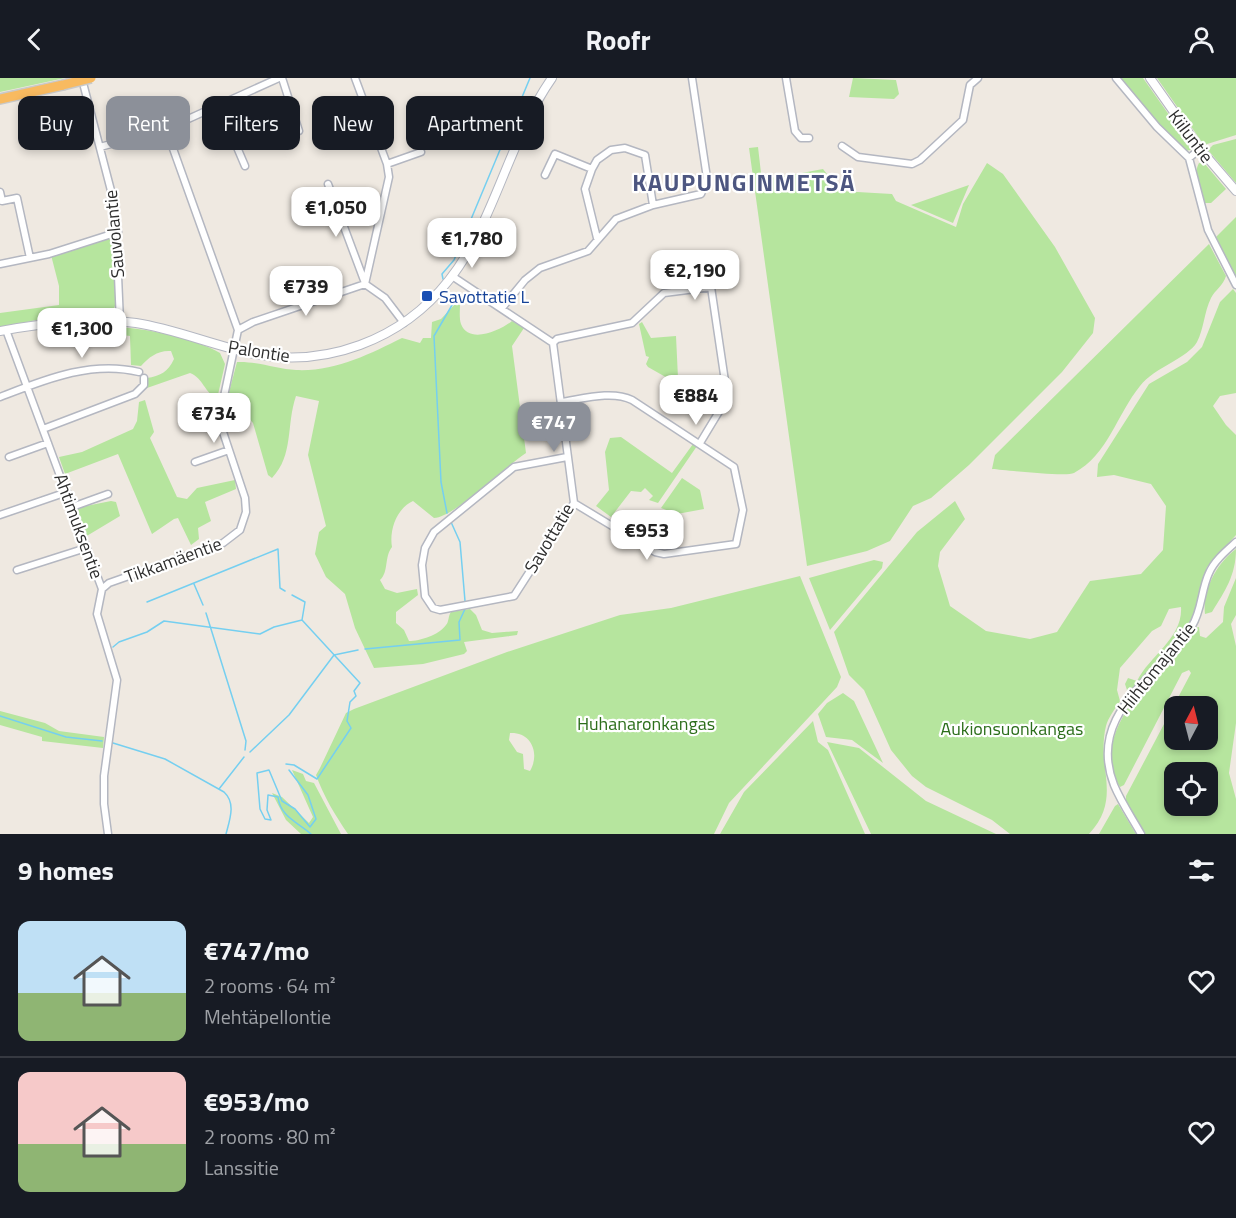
<!DOCTYPE html>
<html lang="en">
<head>
<meta charset="utf-8">
<style>
  body { margin:0; font-family:"Titillium Web",sans-serif; background:#20242c; color:#f1f3f6; height:100vh; display:flex; flex-direction:column; font-size:22px; white-space:nowrap }
  * { box-sizing:border-box; margin:0 }
  p { font-size:20px; color:#9ea1a6 }
  .icon { flex:none; width:33px; height:33px; fill:none; stroke:currentColor; stroke-width:2; stroke-linecap:round; stroke-linejoin:round }
  .map { position:relative; height:756px; overflow:hidden }
  .drawer { display:flex; flex-direction:column; background:#171b24; flex:1 }
  .drawer>* { flex:none }
  .hud { position:absolute; left:18px; top:18px; width:600px; height:54px; display:flex; gap:12px }
  .needle { width:39px; rotate:7deg }
  .tools { position:absolute; left:1164px; top:618px; display:grid; gap:12px }
  .tools a { display:grid; place-items:center; width:54px; height:54px; border-radius:12px; background:#171b24; box-shadow:0 3px 9px #0003; font-size:30px }
  .price { position:absolute; translate:-50% -51px; padding:0 14px; border-radius:12px; background:#fff; color:#222; font-size:20px; line-height:39px; filter:drop-shadow(0 2px 3px #0008) }
  .price::after { content:''; position:absolute; left:50%; top:36px; width:18px; height:14px; margin-left:-9px; background:inherit; clip-path:polygon(0 0,100% 0,50% 100%) }
  .price.selected { background:#8c9099; color:#fff }
  ul { padding:0; list-style:none }
  li { display:flex; align-items:center; gap:18px; height:150px; padding:0 18px }
  li+li { border-top:2px solid #363941 }
  li span { display:grid; place-items:center; flex:none; width:168px; height:120px; border-radius:12px; color:#555 }
  li>.icon { margin-inline-start:auto }
  span .icon { width:72px; height:72px; fill:#fffc; stroke-width:1 }
  li b { font-size:26px }
  h2 { display:flex; justify-content:space-between; align-items:center; height:72px; padding:0 18px; font-size:26px }
  .tag { padding:0 21px; border-radius:12px; background:#171b24; box-shadow:0 3px 9px #0003; font-size:21px; line-height:54px }
  .tag.selected { background:#8c9099; color:#fff }
  header { display:flex; justify-content:space-between; align-items:center; height:78px; padding:0 18px; background:#171b24; font-size:27px; font-weight:700 }
  .map>svg:first-child { display:block }
</style>
</head>
<body>
<header><svg class="icon" aria-label="back" viewBox="0 0 24 24"><path d="M15 5l-7 7 7 7"/></svg>Roofr<svg class="icon" aria-label="person" viewBox="0 0 24 24"><circle cx="12" cy="8" r="4"/><path d="M4 21q1-7 8-7t8 7"/></svg></header>
<div class="map">
<svg width="1236" height="756" viewBox="0 0 1236 756">
  <rect width="100%" height="100%" fill="#efe9e1"/>
  <path fill="#b6e59e" fill-rule="evenodd" d="M0,0H65L0,14Z
    M853,0L896,2L899,16L894,21L849,19Z
    M1119,0H1143L1191,68V72L1184,73L1160,49Z
    M1157,0H1236V57L1204,67Z
    M1236,61V105L1208,72L1213,67Z
    M758,69L761,95L775,100L823,91L840,113L892,116L896,123L956,149L963,126L987,85L1003,96L1055,169L1095,240L1093,255L1062,294L969,387L931,420L913,428L890,463L867,473L807,488L749,70Z
    M1199,85L1205,86L1226,111L1211,125H1205C1201,113 1192,97 1199,85Z
    M969,107L953,145L911,127Z
    M1236,139V199L1216,159Z
    M107,160L114,161L116,225L111,239H50L0,250V235L59,227V208L51,177Z
    M1209,166L1226,198C1223,208 1215,212 1211,220C1204,234 1204,251 1197,264C1188,280 1155,289 1140,308C1117,336 1108,377 1074,395C1066,399 1006,392 992,391L995,377Z
    M1233,211L1236,215V315L1220,318L1213,328L1226,347L1236,357V457L1207,489L1193,540L1131,615H1128L1125,606L1128,600L1137,603C1150,577 1183,560 1181,529L1169,531L1161,548L1152,553L1120,590L1117,612L1120,623C1115,631 1108,640 1106,648C1096,689 1123,720 1089,756H1010L992,742L926,709L912,698L891,672L864,612L849,597L834,554L917,454L955,423L965,441L940,474L938,488L950,528L986,553L1030,561L1057,554L1090,503L1141,496L1163,472L1166,428L1151,406L1114,397L1097,399L1098,386L1149,306L1187,284L1202,269L1220,224Z
    M457,224L460,226C460,232 459,240 461,246C469,267 501,252 512,243L524,250L512,268L526,375C503,390 455,439 434,440L413,423C397,430 389,452 392,469C384,479 389,494 380,502L385,511L397,515L417,511L418,517L396,534V545L404,552L409,563C420,563 439,557 446,547C449,544 448,538 451,534L470,531L476,537L482,552L492,555L518,553L517,557L464,564L467,573L464,576L423,586L374,590L355,550L345,516L326,499L315,476L319,454L326,448L308,377L319,323L296,318C286,347 294,377 272,400L268,397L253,345L246,337L225,329L237,284C256,283 277,291 296,292C334,294 370,276 402,260L420,265L423,260H431L432,244L441,241Z
    M642,244L651,260L676,258L678,300L718,315V322H706L648,289L646,286L649,279L646,278L639,246Z
    M103,250C132,246 195,260 220,275L225,286L217,321C205,315 203,300 190,295L147,310V300C160,298 168,294 174,281L171,273C158,272 149,279 141,288L131,287L130,258L100,254Z
    M145,322L154,354L150,360L177,419L187,421L197,410L235,402L236,411L205,424L211,443L198,450L199,461L191,467L178,440L174,441L152,456L118,376L65,396L59,379L82,374L133,351L137,343L139,324Z
    M621,359L672,395L693,366L697,368L658,425L649,422L653,418L645,410L641,414L631,413L611,439L596,428L609,412L605,374L610,360Z
    M682,400L700,412L704,431L677,436L661,430Z
    M111,423L116,424L120,438L85,459L76,430Z
    M1236,471C1236,497 1225,513 1212,534L1205,536C1202,512 1217,485 1236,471Z
    M874,482L883,484L882,490L830,552L809,500Z
    M800,498L841,599L837,609L729,725L714,756H348C335,737 324,719 316,697L320,690L346,635L354,631L507,574L620,537L671,530ZM510,655C532,654 540,676 530,693L524,691L523,676L517,674L509,662Z
    M1236,500V537L1231,546L1236,568V645L1229,695L1236,721V756H1144L1126,724V718L1191,595L1189,592L1182,595L1124,707L1120,709C1084,656 1164,587 1195,550L1199,549L1200,558L1206,560L1223,544L1224,529ZM1174,628H1208V662H1174ZM1174,694H1208V728H1174Z
    M843,615L854,623L883,685L852,662L826,659L818,636L827,625Z
    M0,633L45,645L59,653L104,659L103,670L42,663V659L0,647Z
    M813,643L818,664L828,672L865,756H720L744,714Z
    M827,664L859,670L926,723L996,756H871Z
    M292,692L303,696L306,703L314,705L341,756H301L286,742L272,715L282,719L309,745L313,739Z
    M1118,726L1136,756H1099L1115,728Z"/>
  <g fill="none" stroke-linecap="round" stroke-linejoin="round">
    <path stroke="#75cff0" stroke-width="1.5" d="M443,201L442,196L454,182L530,0
      M447,435L441,404L434,258L455,222
      M451,444L460,464L465,523
      M194,506L203,527
      M147,524L278,471L280,510L285,513
      M206,535L246,663L245,672
      M113,569L119,564L147,554L164,543L260,556L274,549L302,542
      M365,571L460,562L459,544L465,531
      M0,638L66,659L102,663
      M113,665L165,681L224,714C236,725 230,741 226,756
      M250,674L289,637L334,577L358,572
      M286,686L294,687L317,701L351,650L347,643L350,624L356,618L354,613L360,605L302,542L305,524L292,517
      M289,692L308,717L316,741L310,749L295,731L282,723L269,692L257,695L260,731L265,741L271,742L267,732L268,717L278,719C280,738 297,744 311,756
      M219,711L244,679"/>
    <defs>
      <path id="minor" d="M282,0L299,53
        M355,0L387,86L389,99L365,206
        M786,0L795,53L801,60H809
        M1116,0L1157,49L1189,80
        M82,1L115,128L120,244
        M219,27L245,88
        M842,68L858,79L912,86L920,82L963,42L970,7L978,0
        M100,69L166,51L279,0
        M1200,71L1189,80L1208,152L1236,207
        M387,86L421,74
        M545,97L555,76L592,91
        M328,106L365,205
        M0,114L2,123L17,120L30,180
        M597,160L585,111L592,91L597,82L611,72L625,70L645,77L653,127
        M0,186L49,176L118,154
        M452,198L553,265L574,425L514,518L440,532L433,530L425,518L422,487L425,470L434,454L514,389L567,379
        M365,206L385,220L404,245
        M502,230L525,202L540,190L588,173L616,141L653,127L701,116L707,100L692,0
        M6,252L102,511L97,536L117,602L104,698V726L108,756
        M238,252L253,244L365,206
        M553,265L557,261L632,245L664,215L711,209L726,310L723,327L700,365
        M0,319C44,302 91,282 139,294
        M561,324C582,321 612,312 632,322L734,389L743,432L736,466L664,476L655,474L574,425
        M43,351L135,316L144,307V300
        M9,379L48,365
        M195,384L229,372
        M72,429L108,416
        M0,437L67,414
        M17,492L86,470
        M102,511L109,505L223,465L240,452L246,434L245,420L219,342L238,252L166,51
        M1141,756C1132,740 1121,724 1114,707C1086,635 1158,600 1192,548C1202,532 1201,512 1209,495C1214,483 1226,473 1236,464"/>
      <path id="tertiary" d="M1150,0L1200,71L1236,113
        M0,253C44,245 91,239 136,245C175,251 212,267 250,275C325,291 402,262 449,202C494,146 509,61 552,0"/>
      <path id="trunk" d="M0,21L63,7"/>
    </defs>
    <use href="#minor" stroke="#b4b7c1" stroke-width="9"/>
    <use href="#tertiary" stroke="#b4b7c1" stroke-width="10"/>
    <use href="#trunk" stroke="#c9c9c9" stroke-width="12"/>
    <use href="#minor" stroke="#fff" stroke-width="6"/>
    <use href="#tertiary" stroke="#fff" stroke-width="8"/>
    <use href="#trunk" stroke="#f8ba60" stroke-width="9"/>
    <defs>
      <path id="trunk-bridge" d="M63,7L91,0"/>
    </defs>
    <use href="#trunk-bridge" stroke="#c9c9c9" stroke-width="12" stroke-linecap="butt"/>
    <use href="#trunk-bridge" stroke="#f8ba60" stroke-width="9"/>
  </g>
  <rect fill="#1a4fb4" stroke="#fff" stroke-width="2" x="421" y="212" width="12" height="12" rx="3"/>
  <g text-anchor="middle" dominant-baseline="central" stroke-width="4.5" stroke-linejoin="round" paint-order="stroke">
    <g font-size="18" fill="#2e2e2e" stroke="#fff">
      <text transform="translate(1191 58) rotate(53)">Kiiluntie</text>
      <text transform="translate(114 156) rotate(-95)">Sauvolantie</text>
      <text transform="translate(259 273) rotate(9)">Palontie</text>
      <text transform="translate(79 448) rotate(70)">Ahtimuksentie</text>
      <text transform="translate(549 460) rotate(-59)">Savottatie</text>
      <text transform="translate(173 482) rotate(-20)">Tikkamäentie</text>
      <text transform="translate(1156 590) rotate(-51)">Hiihtomajantie</text>
    </g>
    <g font-size="18" fill="#164399" stroke="#fff" text-anchor="start">
      <text x="439" y="218">Savottatie L</text>
    </g>
    <g font-size="18" fill="#2c6e1b" stroke="#fff">
      <text x="646" y="645">Huhanaronkangas</text>
      <text x="1012" y="650">Aukionsuonkangas</text>
    </g>
    <g font-size="24" font-weight="bold" letter-spacing="1.5" fill="#4d5680" stroke="#fff">
      <text x="744" y="104">KAUPUNGINMETSÄ</text>
    </g>
  </g>
</svg>
<div class="tools">
<a><svg class="needle" viewBox="-14 -14 28 28"><path d="M0-13l5 13h-10z" fill="#e53935"/><path d="M0 13l5-13h-10z" fill="#9ea1a6"/></svg></a>
<a><svg class="icon" aria-label="locate" viewBox="0 0 24 24"><circle cx="12" cy="12" r="6"/><path d="M12 2v4M12 18v4M2 12h4M18 12h4"/></svg></a>
</div>
<b class="price" style="left:336px;top:160px">€1,050</b>
<b class="price" style="left:472px;top:191px">€1,780</b>
<b class="price" style="left:695px;top:223px">€2,190</b>
<b class="price" style="left:306px;top:239px">€739</b>
<b class="price" style="left:82px;top:281px">€1,300</b>
<b class="price" style="left:696px;top:348px">€884</b>
<b class="price" style="left:214px;top:366px">€734</b>
<b class="price selected" style="left:554px;top:375px">€747</b>
<b class="price" style="left:647px;top:483px">€953</b>
<div class="hud">
<a class="tag">Buy</a>
<a class="tag selected">Rent</a>
<a class="tag">Filters</a>
<a class="tag">New</a>
<a class="tag">Apartment</a>
</div>
</div>
<section class="drawer">
<h2>9 homes<svg class="icon" aria-label="filters" viewBox="0 0 24 24"><path d="M4 7h16M4 17h16"/><circle cx="9" cy="7" r="2"/><circle cx="15" cy="17" r="2"/></svg></h2>
<ul>
<li><span style="background:linear-gradient(#bfe0f5 60%,#8fb573 0)"><svg class="icon" aria-label="home" viewBox="0 0 24 24"><path d="M3 11l9-7 9 7M6 9v11h12V9"/></svg></span><div><b>€747/mo</b><p>2 rooms · 64 m²</p><p>Mehtäpellontie</p></div><svg class="icon" aria-label="heart" viewBox="0 0 24 24"><path d="M12 20l-8-8c-3-5 5-10 8-4 3-6 11-1 8 4z"/></svg></li>
<li><span style="background:linear-gradient(#f6c9c9 60%,#8fb573 0)"><svg class="icon" aria-label="home" viewBox="0 0 24 24"><path d="M3 11l9-7 9 7M6 9v11h12V9"/></svg></span><div><b>€953/mo</b><p>2 rooms · 80 m²</p><p>Lanssitie</p></div><svg class="icon" aria-label="heart" viewBox="0 0 24 24"><path d="M12 20l-8-8c-3-5 5-10 8-4 3-6 11-1 8 4z"/></svg></li>
</ul>
</section>
</body>
</html>
